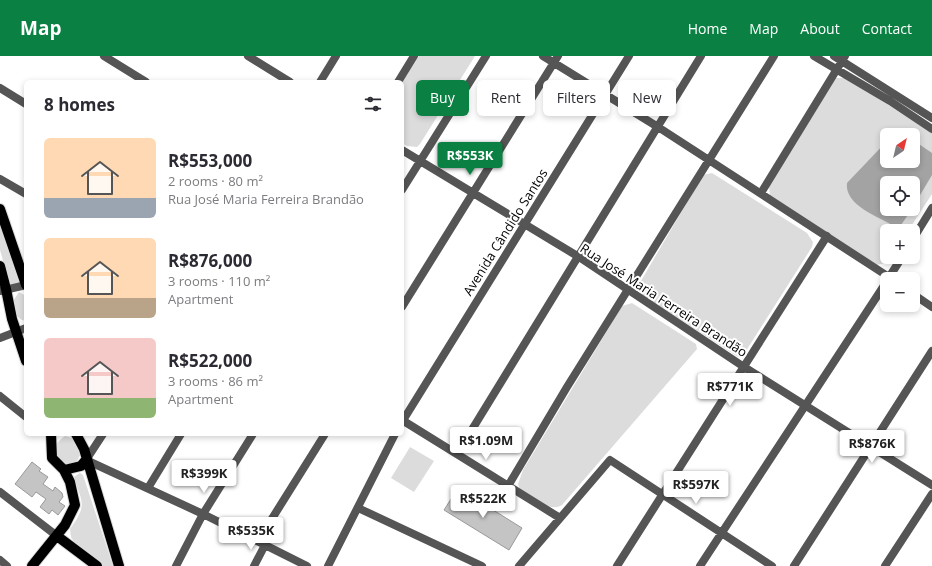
<!DOCTYPE html>
<html lang="en">
<head>
<meta charset="utf-8">
<style>
  body { margin:0; font-family:"Open Sans",sans-serif; background:#f2f2f3; color:#2b2b33; height:100vh; display:flex; flex-direction:column; font-size:15px; white-space:nowrap }
  * { box-sizing:border-box; margin:0 }
  p { font-size:13px; color:#7c7c81 }
  .icon { flex:none; width:22px; height:22px; fill:none; stroke:currentColor; stroke-width:2; stroke-linecap:round; stroke-linejoin:round }
  .map { position:relative; flex:1; overflow:hidden }
  .details { position:absolute; left:24px; top:24px; width:380px; height:356px; display:flex; flex-direction:column; background:#fff; border-radius:6px; box-shadow:0 2px 6px #0003 }
  .details>* { flex:none }
  .guide { position:absolute; left:416px; top:24px; width:380px; height:36px; display:flex; gap:8px }
  .needle { width:26px; rotate:35deg }
  .fabs { position:absolute; left:880px; top:72px; display:grid; gap:8px }
  .fabs a { display:grid; place-items:center; width:40px; height:40px; border-radius:6px; background:#fff; box-shadow:0 2px 6px #0003; font-size:20px }
  .price { position:absolute; translate:-50% -34px; padding:0 9px; border-radius:4px; background:#fff; color:#222; font-size:13px; line-height:26px; filter:drop-shadow(0 1px 2px #0008) }
  .price::after { content:''; position:absolute; left:50%; top:24px; width:12px; height:9px; margin-left:-6px; background:inherit; clip-path:polygon(0 0,100% 0,50% 100%) }
  .price.current { background:#0b8043; color:#fff }
  ul { padding:0; list-style:none }
  li { display:flex; align-items:center; gap:12px; height:100px; padding:0 20px }
  li span { display:grid; place-items:center; flex:none; width:112px; height:80px; border-radius:6px; color:#555 }
  li>.icon { margin-inline-start:auto }
  span .icon { width:48px; height:48px; fill:#fffc; stroke-width:1 }
  li b { font-size:17px }
  h2 { display:flex; justify-content:space-between; align-items:center; height:48px; padding:0 20px; font-size:17px }
  .pill { padding:0 14px; border-radius:6px; background:#fff; box-shadow:0 2px 6px #0003; font-size:14px; line-height:36px }
  .pill.current { background:#0b8043; color:#fff }
  header { display:flex; align-items:center; gap:24px; box-sizing:border-box; height:56px; padding:0 20px; background:#0b8043; color:#fff }
  header strong { font-size:19px }
  nav { display:flex; gap:22px; margin-inline-start:auto; font-size:14px }
  .map>svg:first-child { display:block }
</style>
</head>
<body>
<header>
<strong>Map</strong>
<nav><a>Home</a><a>Map</a><a>About</a><a>Contact</a></nav>
</header>
<div class="map">
<svg width="932" height="510" viewBox="0 0 932 510">
  <rect width="100%" height="100%" fill="#fff"/>
  <path fill="#dcdcdc" fill-rule="evenodd" d="M419,0H475L420,88L417,91L407,90L402,87V27Z
    M835,22H846L932,77V138L908,175H887V201H891L886,207L876,209L770,140L769,130ZM887,79H913V105H887ZM887,127H913V153H887Z
    M712,117L807,177L813,186L812,191L744,298L738,301L641,238L638,230L703,119Z
    M0,168L20,227L10,229L0,194Z
    M19,236L26,240V265C15,263 15,254 13,245Z
    M632,247L696,288L697,293L562,449C549,457 532,441 520,434L518,428L523,414L622,250Z
    M65,380C75,381 77,388 81,397L75,409L68,411C54,402 49,391 65,380Z
    M410,391L434,405L414,436L391,422Z
    M80,417L83,419L113,510H103L76,489L71,481L70,473C88,448 82,448 74,421Z"/>
  <path fill="#a3a3a3" d="M913,84L932,97V119L913,151V127H887V153H912L901,169L894,170C879,161 844,149 847,127L887,85V105H913Z"/>
  <path fill="#c4c4c4" stroke="#999" d="M32,406L41,413L39,415L48,421L43,428L53,435L55,431L62,437L63,441L59,446L65,450L58,459L52,454L49,458L40,451L46,443L36,436L32,441L15,428Z
    M458,432L522,472L509,494L444,454Z"/>
  <g fill="none" stroke-linecap="round" stroke-linejoin="round">
    <defs>
      <path id="major" d="M0,153L26,229
        M0,210L6,233L12,263L26,305
        M76,378L84,393L119,510
        M64,414L81,410L86,404
        M57,480L97,510
        M32,510L65,469L75,449L70,426L64,414L52,402L51,378"/>
    </defs>
    <use href="#major" stroke="#dbdbdb" stroke-width="12"/>
    <path stroke="#555" stroke-width="8" d="M104,0L146,26
      M248,0L290,26
      M543,0L658,71L892,223
      M814,0L890,45L932,73
      M834,0L932,62
      M320,26L336,0
      M398,26L414,0
      M0,32L26,48
      M402,94L579,201L744,311L932,429
      M0,123L26,138
      M402,134L486,0
      M761,137L845,0
      M913,183L932,152
      M888,223L902,201
      M0,235L26,229
      M913,238L932,251
      M402,251L558,0
      M0,282L26,272
      M0,340L26,361
      M402,364L560,462
      M402,366L629,0
      M103,378L86,404L203,458L307,510
      M457,398L701,0
      M508,430L567,331L774,0
      M148,432L181,378
      M0,436L57,480
      M358,452L482,510
      M258,485L325,378
      M0,504L7,510
      M176,510L203,458L253,378
      M254,510L265,489
      M328,510L395,378
      M519,510L610,404L772,510
      M617,510L827,180
      M700,510L887,225
      M794,510L932,295
      M885,510L932,438"/>
    <use href="#major" stroke="#000" stroke-width="10"/>
  </g>
  <g text-anchor="middle" dominant-baseline="central" stroke-width="4" stroke-linejoin="round" paint-order="stroke">
    <g font-size="13" fill="#000" stroke="#fff">
      <text transform="translate(505 176) rotate(-58)">Avenida Cândido Santos</text>
      <text transform="translate(664 244) rotate(33)">Rua José Maria Ferreira Brandão</text>
    </g>
  </g>
</svg>
<div class="fabs">
<a><svg class="needle" viewBox="-14 -14 28 28"><path d="M0-13l5 13h-10z" fill="#e53935"/><path d="M0 13l5-13h-10z" fill="#7c7c81"/></svg></a>
<a><svg class="icon" aria-label="locate" viewBox="0 0 24 24"><circle cx="12" cy="12" r="6"/><path d="M12 2v4M12 18v4M2 12h4M18 12h4"/></svg></a>
<a>+</a>
<a>−</a>
</div>
<b class="price current" style="left:470px;top:120px">R$553K</b>
<b class="price" style="left:730px;top:351px">R$771K</b>
<b class="price" style="left:486px;top:405px">R$1.09M</b>
<b class="price" style="left:872px;top:408px">R$876K</b>
<b class="price" style="left:204px;top:438px">R$399K</b>
<b class="price" style="left:696px;top:449px">R$597K</b>
<b class="price" style="left:483px;top:463px">R$522K</b>
<b class="price" style="left:251px;top:495px">R$535K</b>
<div class="guide">
<a class="pill current">Buy</a>
<a class="pill">Rent</a>
<a class="pill">Filters</a>
<a class="pill">New</a>
</div>
<section class="details">
<h2>8 homes<svg class="icon" aria-label="filters" viewBox="0 0 24 24"><path d="M4 7h16M4 17h16"/><circle cx="9" cy="7" r="2"/><circle cx="15" cy="17" r="2"/></svg></h2>
<ul>
<li><span style="background:linear-gradient(#ffd9b3 75%,#9aa5b1 0)"><svg class="icon" aria-label="home" viewBox="0 0 24 24"><path d="M3 11l9-7 9 7M6 9v11h12V9"/></svg></span><div><b>R$553,000</b><p>2 rooms · 80 m²</p><p>Rua José Maria Ferreira Brandão</p></div></li>
<li><span style="background:linear-gradient(#ffd9b3 75%,#b9a48a 0)"><svg class="icon" aria-label="home" viewBox="0 0 24 24"><path d="M3 11l9-7 9 7M6 9v11h12V9"/></svg></span><div><b>R$876,000</b><p>3 rooms · 110 m²</p><p>Apartment</p></div></li>
<li><span style="background:linear-gradient(#f6c9c9 75%,#8fb573 0)"><svg class="icon" aria-label="home" viewBox="0 0 24 24"><path d="M3 11l9-7 9 7M6 9v11h12V9"/></svg></span><div><b>R$522,000</b><p>3 rooms · 86 m²</p><p>Apartment</p></div></li>
</ul>
</section>
</div>
</body>
</html>
